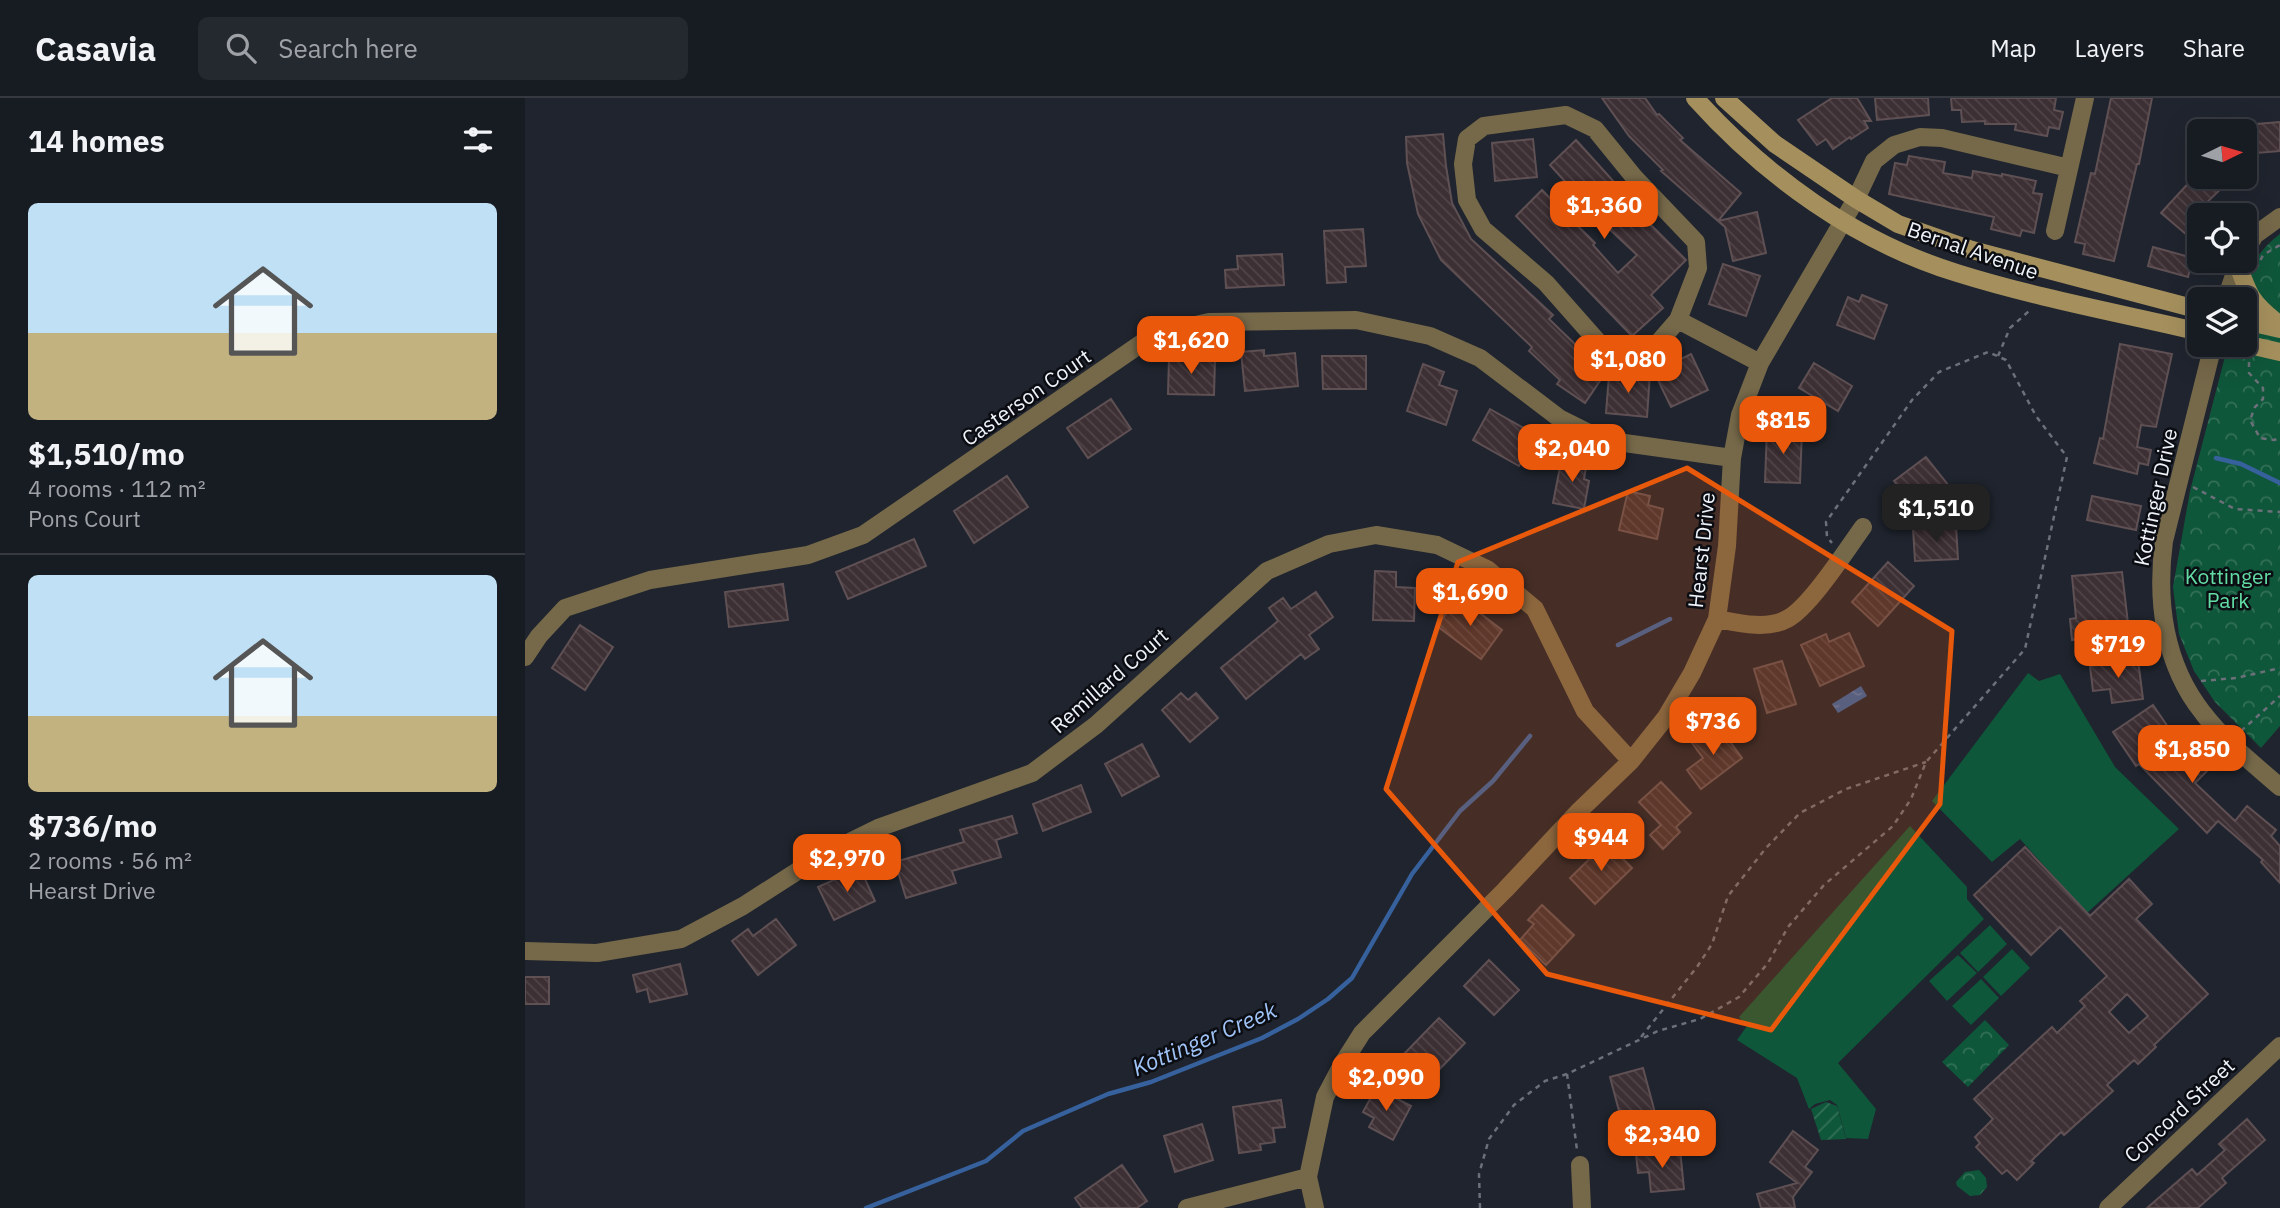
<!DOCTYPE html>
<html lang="en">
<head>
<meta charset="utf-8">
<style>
  body { margin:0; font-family:"IBM Plex Sans",sans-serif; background:#24282f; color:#f1f3f6; height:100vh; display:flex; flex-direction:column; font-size:26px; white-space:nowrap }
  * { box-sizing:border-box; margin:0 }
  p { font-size:23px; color:#9ea1a5 }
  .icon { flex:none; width:38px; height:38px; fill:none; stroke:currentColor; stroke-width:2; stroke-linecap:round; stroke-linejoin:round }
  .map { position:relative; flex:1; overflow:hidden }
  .panel { display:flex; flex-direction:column; background:#171b22; width:525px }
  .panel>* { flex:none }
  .needle { width:46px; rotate:85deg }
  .buttons { position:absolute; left:1662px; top:21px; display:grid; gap:14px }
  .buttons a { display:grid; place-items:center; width:70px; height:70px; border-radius:10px; background:#171b22; box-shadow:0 7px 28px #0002,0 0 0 2px #363940; font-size:35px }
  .price { position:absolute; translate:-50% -60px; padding:0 16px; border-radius:14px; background:#ea580c; color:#fff; font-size:23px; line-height:46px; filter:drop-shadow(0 2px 4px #0008) }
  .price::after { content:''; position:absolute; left:50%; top:42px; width:21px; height:16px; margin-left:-10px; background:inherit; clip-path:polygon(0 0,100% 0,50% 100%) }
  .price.selected { background:#222; color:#fff }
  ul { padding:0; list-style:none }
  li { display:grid; align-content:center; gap:14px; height:371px; padding:0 28px }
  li+li { border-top:2px solid #363940 }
  li span { display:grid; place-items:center; height:217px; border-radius:10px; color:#555 }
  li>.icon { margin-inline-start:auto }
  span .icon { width:126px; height:126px; fill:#fffc; stroke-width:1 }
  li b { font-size:30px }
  h2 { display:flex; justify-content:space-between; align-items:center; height:84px; padding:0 28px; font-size:30px }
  header { display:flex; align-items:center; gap:42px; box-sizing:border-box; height:98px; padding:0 35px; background:#171b22; border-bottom:2px solid #363940 }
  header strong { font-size:33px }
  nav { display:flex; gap:38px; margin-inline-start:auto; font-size:24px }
  .search { width:490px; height:63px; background:#24282f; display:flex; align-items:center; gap:18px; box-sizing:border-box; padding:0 24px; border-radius:10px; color:#9ea1a5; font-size:26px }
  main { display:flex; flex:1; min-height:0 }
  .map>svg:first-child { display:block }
</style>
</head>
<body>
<header>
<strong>Casavia</strong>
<div class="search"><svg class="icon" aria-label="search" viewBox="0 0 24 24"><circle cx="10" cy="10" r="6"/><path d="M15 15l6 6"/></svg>Search here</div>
<nav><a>Map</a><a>Layers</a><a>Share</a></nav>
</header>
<main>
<section class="panel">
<h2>14 homes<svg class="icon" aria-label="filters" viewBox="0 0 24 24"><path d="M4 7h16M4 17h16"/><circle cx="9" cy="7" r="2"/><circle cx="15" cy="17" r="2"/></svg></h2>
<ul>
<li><span style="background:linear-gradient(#bfe0f5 60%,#c2b280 0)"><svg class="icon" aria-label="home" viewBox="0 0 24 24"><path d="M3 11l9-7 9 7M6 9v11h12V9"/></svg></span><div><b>$1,510/mo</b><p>4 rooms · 112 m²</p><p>Pons Court</p></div></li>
<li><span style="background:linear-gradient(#bfe0f5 65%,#c2b280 0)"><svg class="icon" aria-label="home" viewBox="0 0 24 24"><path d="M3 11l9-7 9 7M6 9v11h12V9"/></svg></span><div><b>$736/mo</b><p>2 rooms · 56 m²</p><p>Hearst Drive</p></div></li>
</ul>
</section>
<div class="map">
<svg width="1755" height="1110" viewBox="0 0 1755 1110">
  <defs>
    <pattern id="park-crowns" width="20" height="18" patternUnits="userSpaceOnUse" patternTransform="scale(1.75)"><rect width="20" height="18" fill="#0f573a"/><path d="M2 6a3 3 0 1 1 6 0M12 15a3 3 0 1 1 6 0" fill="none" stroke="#327057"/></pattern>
    <pattern id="garden-furrows" width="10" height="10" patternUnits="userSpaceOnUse" patternTransform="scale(1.75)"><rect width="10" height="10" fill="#0f573a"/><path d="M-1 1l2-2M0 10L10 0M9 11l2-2" fill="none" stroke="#327057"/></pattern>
    <pattern id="water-ripples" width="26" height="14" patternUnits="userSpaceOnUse" patternTransform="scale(1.75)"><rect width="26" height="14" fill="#36619d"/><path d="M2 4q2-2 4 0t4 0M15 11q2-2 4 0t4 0" fill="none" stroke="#5378ac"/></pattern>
    <pattern id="building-back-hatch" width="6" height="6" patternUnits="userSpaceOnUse" patternTransform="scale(1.75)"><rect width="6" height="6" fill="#3d3034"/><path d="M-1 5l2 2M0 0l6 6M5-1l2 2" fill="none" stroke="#504448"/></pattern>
  </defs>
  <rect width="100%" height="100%" fill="#1f242e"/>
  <path fill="#0f573a" d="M1503,575L1514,583L1535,576L1590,669L1654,731L1562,815L1495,741L1467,764L1407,703Z
    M1385,728L1442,789V801L1459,821L1313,965L1351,1011L1343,1041L1321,1040L1312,1007L1305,1002L1290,1006L1284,1011L1272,980L1212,942L1222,928L1214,919Z
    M1465,827L1482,846L1453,874L1435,855Z
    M1487,851L1505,870L1476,898L1458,879Z
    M1433,857L1452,875L1422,903L1404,883Z
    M1456,881L1474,900L1446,927L1427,908Z"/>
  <path fill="url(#park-crowns)" d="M1755,136V628L1736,650L1690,604L1669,573L1654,536L1648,489L1665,393L1703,247H1720V201H1716C1724,172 1730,155 1755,136Z
    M1460,922L1484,947L1443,989L1417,964Z
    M1454,1072L1461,1080L1462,1089L1455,1097L1445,1098L1432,1088L1431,1084L1440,1074Z"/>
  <path fill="url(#garden-furrows)" d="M1301,1004L1312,1008L1321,1041L1296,1042L1286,1011Z"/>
  <path fill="url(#water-ripples)" d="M1336,588L1342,598L1313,615L1307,606Z"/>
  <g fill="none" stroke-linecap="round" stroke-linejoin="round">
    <path stroke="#36619d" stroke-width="4.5" d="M1691,360L1716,366L1755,385
      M1093,547L1145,521
      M341,1110L461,1063L498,1033L583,996L626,984L737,940L773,921L803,901L827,880L887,776L935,713L968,683L1005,638"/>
  </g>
  <path fill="url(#building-back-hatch)" stroke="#5f5054" stroke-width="2" fill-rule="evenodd" d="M1077,0H1120L1132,17L1134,16L1158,40L1155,42L1216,95L1193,123L1136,73L1138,72L1104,38Z
    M1307,0H1332L1346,23H1339L1343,30L1326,41L1325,39L1308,51L1301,41L1292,47L1273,22Z
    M1350,0H1403L1404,17L1352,22Z
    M1426,0H1531L1529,12L1538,14L1534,31L1524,29L1522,38L1490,32L1491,26H1460V23L1437,24L1436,12H1427Z
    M1586,0H1627L1614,66H1612L1589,163L1558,156L1560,146L1550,144L1566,75L1570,76Z
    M1755,24V53L1720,56V27Z
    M918,36L921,68L927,105L946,141L1028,217L1024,221L1054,250L1051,253L1081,274L1060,305L1032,286L1035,282L1004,253L1007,249L916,162L893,116L882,65L881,39Z
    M1008,41L1012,79L970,83L967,45Z
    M1051,42L1099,95L1122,117L1119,120L1161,162L1126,197L1138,210L1107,238L991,118L1017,92L1070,145L1068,147L1093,175L1112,157L1080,127L1025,67Z
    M1384,58L1420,64L1418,75L1447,80L1448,73L1477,78V76L1511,83L1508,95L1517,96L1509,135L1497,132L1495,138L1466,131L1469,119L1364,96L1370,65L1382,67Z
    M1669,79H1708L1672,114L1675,116V135L1669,143L1636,115Z
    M1232,114L1241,155L1208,163L1200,129L1193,123Z
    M838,131L841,168L820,169L821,184L802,185L799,133Z
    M1628,149L1668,160L1663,179L1623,168Z
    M757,156L759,187L701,190L700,172L713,171L712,158Z
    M1198,166L1235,178L1221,218L1184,206Z
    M1337,197L1362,207L1349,241L1312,227L1323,199L1334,204Z
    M1595,246L1647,256L1631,329L1616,327L1612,349L1626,352L1623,367L1614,365L1612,376L1569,365L1575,340L1578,341Z
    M739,252V258L770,255L773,288L720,293L716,254Z
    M1166,256L1183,292L1146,309L1129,274Z
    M797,258H841V291H798Z
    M644,259L690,261L689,297L643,296Z
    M1289,265L1327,288L1313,313L1274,290Z
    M898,266L919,274L914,287L932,293L921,327L882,313Z
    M1125,276L1122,319L1081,315L1084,277L1117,279Z
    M586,301L606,331L563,360L542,330Z
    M965,311L1011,337L994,368L948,342Z
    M1242,331L1277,332L1275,385L1240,384Z
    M1037,359L1062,364L1059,381L1064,383L1059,411L1028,405Z
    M1401,359L1424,388L1401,406L1394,397L1385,404L1369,383Z
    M482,378L503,409L449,445L429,413Z
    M1103,393L1125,398L1123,407L1138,411L1132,441L1094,432Z
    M1567,398L1616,408L1611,432L1562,422Z
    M1431,428L1433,461L1390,463L1388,430Z
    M389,441L401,468L323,501L311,474Z
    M1363,464L1389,488L1353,528L1327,504Z
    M850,473L871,474V489L890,490L889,523L848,522Z
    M1597,474L1604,534L1547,542L1545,521L1551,520L1547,478Z
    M258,486L263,522L204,529L200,494Z
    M791,494L808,519L784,537L794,551L780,561L776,556L721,601L696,570L753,523L744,510L758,500L766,511Z
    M934,499L977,532L956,561L912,528Z
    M55,527L88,549L60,592L27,570Z
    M1324,535L1339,568L1295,588L1276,547L1301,536L1304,544Z
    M1613,562L1618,601L1587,605L1585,591L1568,593L1565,568Z
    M1257,563L1271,606L1242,615L1229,571Z
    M656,595L663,602L671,595L693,620L665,644L637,612Z
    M1628,607L1661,655L1663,653L1682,673L1670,685L1710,723L1722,708L1751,732L1746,738L1755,748V785L1736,764L1738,762L1693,723L1682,735L1614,666L1611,668L1588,634Z
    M1192,626L1217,660L1176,691L1162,672L1178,660L1167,645Z
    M617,646L634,678L597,698L580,666Z
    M1136,684L1166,715L1151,729L1155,734L1138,751L1125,737L1136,727L1114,704Z
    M556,687L566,714L518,733L508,706Z
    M487,718L492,735L471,742L476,759L427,773L431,785L381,800L370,764L439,744L435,732Z
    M1082,744L1107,770L1070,806L1045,780Z
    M1500,749L1565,818L1604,781L1627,806L1611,821L1683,896L1629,947L1631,949L1613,966L1609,962L1582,987L1588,993L1539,1037L1536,1034L1506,1063L1509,1065L1492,1082L1482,1072L1477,1076L1451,1049L1455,1045L1450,1039L1468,1021L1449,1001L1527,929L1532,935L1560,908L1555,903L1582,878L1535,829L1506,857L1449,797ZM1602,896L1623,918L1604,935L1584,914Z
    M335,770L350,803L309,822L293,789Z
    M1017,807L1049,837L1021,867L995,842L1009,826L1003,822Z
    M251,821L271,847L233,877L207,843L223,831L228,838Z
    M964,862L994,892L969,917L939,888Z
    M155,866L162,896L125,904L122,891L112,894L108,877Z
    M0,879H24V906H0Z
    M914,920L940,945L903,983L877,958Z
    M1118,970L1132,1022L1099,1032L1085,979Z
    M851,990L886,1008L868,1042L844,1029L849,1020L838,1014Z
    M756,1002L760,1029L748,1030L750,1044L735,1046L736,1052L714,1055L708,1009Z
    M1722,1021L1740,1042L1697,1080L1701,1085L1673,1110H1622L1667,1071L1672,1077L1700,1052L1694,1046Z
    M677,1026L688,1062L650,1074L639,1038Z
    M1268,1033L1293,1052L1280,1069L1287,1074L1268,1099L1270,1110H1236L1232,1096L1272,1085L1245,1064Z
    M1155,1051L1159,1091L1126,1094L1124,1074L1113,1075L1111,1056Z
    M597,1067L622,1103L612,1110H557L550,1100Z"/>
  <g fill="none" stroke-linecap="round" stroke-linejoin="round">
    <path stroke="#6b7079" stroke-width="2.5" stroke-dasharray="5 5" stroke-linecap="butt" d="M1731,171L1738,157L1755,147
      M1473,258L1485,230L1504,213
      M1724,264V275L1738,290V301L1730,309L1725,322L1735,340L1749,342L1755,340
      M1668,389L1710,411L1755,414
      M1676,583L1711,580L1755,570
      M1716,633L1755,598
      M1116,939L1172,869L1187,846L1203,798L1241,750L1275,715L1321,691L1401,664
      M1042,976L1052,1052
      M955,1110L954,1076L964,1041L989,1007L1020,983L1042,976L1133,933L1175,921L1214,899L1243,865L1263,829L1299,787L1368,728L1386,701L1401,664L1500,551L1542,359L1511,318L1481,262L1463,254L1414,274L1387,302L1301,424L1302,439L1307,445"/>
    <path stroke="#76694a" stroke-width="18" d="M1041,17L1070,31L1109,79L1171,144L1173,170L1153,222L1127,252L1098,258L1074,245L1021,185L958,131L942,102L938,66L942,41L959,28Z
      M1530,133L1560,0
      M1720,153L1730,137L1755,119
      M1701,201L1714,163
      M1153,222L1235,265
      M1688,247L1639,443C1631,503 1639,566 1678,615C1699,643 1729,666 1755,689
      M1192,521C1213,525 1242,532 1262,521C1285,509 1322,451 1338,429
      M0,559L14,538L40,510L125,482L283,457L338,437L630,236L684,224L831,222L905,238L955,260L1034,320L1078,342L1207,360
      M0,853L72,855L156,841L218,808L296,758L353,730L507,675L571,627L742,473L804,446L851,437L912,447L962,471L1010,511L1060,613L1106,663
      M1055,1067L1057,1110
      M662,1110L783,1079
      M790,1110L783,1079L800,999L818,965L837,935L980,792L1054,713L1106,663L1141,619L1167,575L1192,521L1202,448L1207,360L1215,317L1235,265L1331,101L1349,63L1369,47L1395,39L1417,40L1544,70
      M1583,1110L1755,948"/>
    <path stroke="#a5905d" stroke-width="18" d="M1170,0C1240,78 1331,144 1432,175C1512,200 1594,215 1675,234
      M1199,0L1250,46L1331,101L1373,126L1447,152L1675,212
      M1712,164C1724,198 1726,205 1755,227
      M1720,223L1755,231
      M1720,246L1755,254"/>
  </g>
  <path fill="#e8590c" fill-opacity="0.2" stroke="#e8590c" stroke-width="5" stroke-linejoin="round" d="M1162,370L1427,533L1415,706L1246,932L1022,876L861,691L933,464Z"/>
  <g text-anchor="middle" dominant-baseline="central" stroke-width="5" stroke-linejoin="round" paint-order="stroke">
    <g font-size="21" fill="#eef3fa" stroke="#0b0d12">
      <text transform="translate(1448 152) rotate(19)">Bernal Avenue</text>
      <text transform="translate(501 299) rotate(-35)">Casterson Court</text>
      <text transform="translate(1630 399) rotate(-78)">Kottinger Drive</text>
      <text transform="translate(1176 452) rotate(-84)">Hearst Drive</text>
      <text transform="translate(584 582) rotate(-41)">Remillard Court</text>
      <text transform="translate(1654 1012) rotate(-43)">Concord Street</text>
    </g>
    <g font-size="21" fill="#62dca4" stroke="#0b0d12">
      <text x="1703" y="478">Kottinger<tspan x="1703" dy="24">Park</tspan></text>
    </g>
    <g font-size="23" font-style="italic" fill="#9fc3f7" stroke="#0b0d12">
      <text transform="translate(679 940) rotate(-23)">Kottinger Creek</text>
    </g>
  </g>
</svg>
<div class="buttons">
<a><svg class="needle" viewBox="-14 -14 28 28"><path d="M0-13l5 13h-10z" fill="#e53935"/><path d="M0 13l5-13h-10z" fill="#9ea1a5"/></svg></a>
<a><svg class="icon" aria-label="locate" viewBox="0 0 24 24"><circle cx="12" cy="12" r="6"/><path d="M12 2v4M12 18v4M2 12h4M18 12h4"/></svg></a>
<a><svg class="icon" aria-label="layers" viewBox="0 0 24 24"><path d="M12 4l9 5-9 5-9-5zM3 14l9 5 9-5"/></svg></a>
</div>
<b class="price" style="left:1079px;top:143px">$1,360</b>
<b class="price" style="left:666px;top:278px">$1,620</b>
<b class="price" style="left:1103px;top:297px">$1,080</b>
<b class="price" style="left:1258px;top:358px">$815</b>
<b class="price" style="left:1047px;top:386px">$2,040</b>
<b class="price selected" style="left:1411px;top:446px">$1,510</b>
<b class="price" style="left:945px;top:530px">$1,690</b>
<b class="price" style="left:1593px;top:582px">$719</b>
<b class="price" style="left:1188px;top:659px">$736</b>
<b class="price" style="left:1667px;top:687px">$1,850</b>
<b class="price" style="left:1076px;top:775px">$944</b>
<b class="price" style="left:322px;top:796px">$2,970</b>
<b class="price" style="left:861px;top:1015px">$2,090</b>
<b class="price" style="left:1137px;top:1072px">$2,340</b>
</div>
</main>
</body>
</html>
